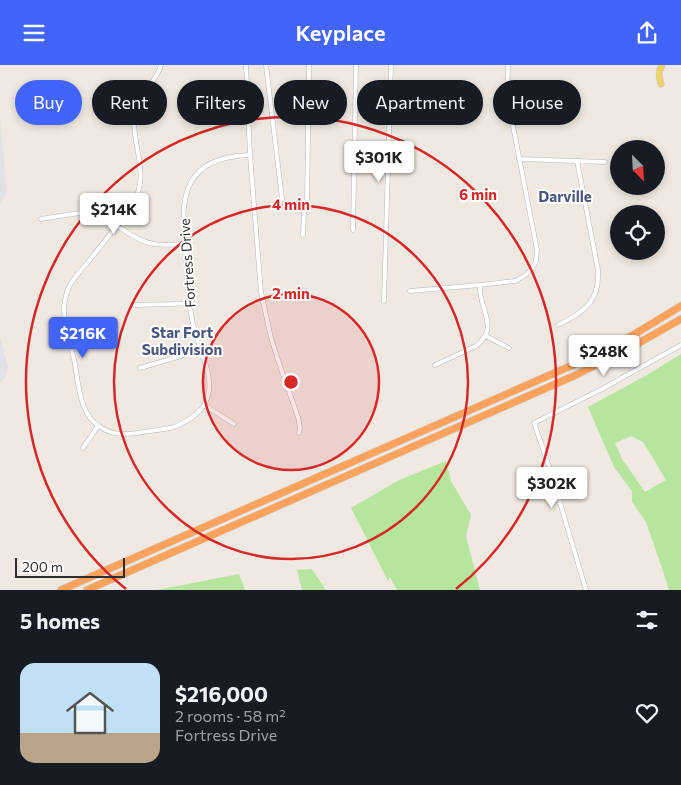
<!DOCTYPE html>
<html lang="en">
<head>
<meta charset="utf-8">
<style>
  body { margin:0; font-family:Commissioner,sans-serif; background:#20242c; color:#f1f3f6; height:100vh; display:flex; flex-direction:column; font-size:19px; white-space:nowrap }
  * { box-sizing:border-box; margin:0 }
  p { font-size:16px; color:#9ea1a6 }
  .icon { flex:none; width:28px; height:28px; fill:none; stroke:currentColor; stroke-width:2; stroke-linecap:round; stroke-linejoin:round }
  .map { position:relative; height:525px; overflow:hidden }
  .panel { display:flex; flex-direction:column; background:#171b24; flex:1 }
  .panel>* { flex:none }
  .guide { position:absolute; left:15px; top:15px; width:651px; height:45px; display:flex; gap:10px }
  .needle { width:32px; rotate:156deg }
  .controls { position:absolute; left:610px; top:75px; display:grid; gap:10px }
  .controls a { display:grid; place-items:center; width:55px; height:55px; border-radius:50%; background:#171b24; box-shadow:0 2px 8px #0003; font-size:25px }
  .scale { position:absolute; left:15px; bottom:12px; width:110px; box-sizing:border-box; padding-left:5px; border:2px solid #2e2e2e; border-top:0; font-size:14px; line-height:18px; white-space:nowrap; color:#2e2e2e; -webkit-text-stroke:4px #fff; paint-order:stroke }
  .price { position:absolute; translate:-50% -42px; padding:0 11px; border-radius:5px; background:#fff; color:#222; font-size:16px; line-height:32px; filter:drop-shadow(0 1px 2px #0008) }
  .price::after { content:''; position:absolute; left:50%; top:30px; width:15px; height:11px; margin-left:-8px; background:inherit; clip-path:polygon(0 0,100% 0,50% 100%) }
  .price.on { background:#4264fb; color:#fff }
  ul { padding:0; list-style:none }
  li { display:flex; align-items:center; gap:15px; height:125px; padding:0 20px }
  li span { display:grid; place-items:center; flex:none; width:140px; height:100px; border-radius:15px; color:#555 }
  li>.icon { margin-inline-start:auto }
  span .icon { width:60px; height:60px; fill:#fffc; stroke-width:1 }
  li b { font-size:21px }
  h2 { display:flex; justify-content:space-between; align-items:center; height:60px; padding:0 20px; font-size:21px }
  .chip { padding:0 18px; border-radius:22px; background:#171b24; box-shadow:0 2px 8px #0003; font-size:18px; line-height:45px }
  .chip.on { background:#4264fb; color:#fff }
  header { display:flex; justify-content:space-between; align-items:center; height:65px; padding:0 20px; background:#4264fb; color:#fff; font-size:22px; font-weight:600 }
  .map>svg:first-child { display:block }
</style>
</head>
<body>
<header><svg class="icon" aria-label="menu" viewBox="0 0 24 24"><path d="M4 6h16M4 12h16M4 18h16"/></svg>Keyplace<svg class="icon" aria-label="share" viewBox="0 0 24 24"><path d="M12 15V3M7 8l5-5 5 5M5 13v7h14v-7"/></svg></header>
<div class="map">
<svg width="681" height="525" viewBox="0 0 681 525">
  <rect width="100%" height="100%" fill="#efe9e1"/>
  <path fill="#e3e1e8" d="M0,54L7,128L0,138Z
    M0,272L8,302L5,313L0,318Z"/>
  <path fill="#b6e59e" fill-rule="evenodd" d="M681,289V525H669L663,506L646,457L632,437V426L614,402L588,342L647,310ZM631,371L643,377L666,415L645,427L622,394L615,378Z
    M446,396L451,416L471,450L466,471L480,525H397L390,512L388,516L351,443L399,415Z
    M312,504L326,525H302L297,505Z
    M239,509L245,525H157Z"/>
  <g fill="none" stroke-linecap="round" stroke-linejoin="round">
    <defs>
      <path id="street" d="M161,0C156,19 137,30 134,50C132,76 147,105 137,130C134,138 129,144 124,151C113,167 100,181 89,196C82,204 74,212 69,222C66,229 64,238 64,246C65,262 70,278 74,294C77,310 78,327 84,342C87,349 92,357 99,361C115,373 132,369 150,366C158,365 166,364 174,362C182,359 188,355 195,350C224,326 201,291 194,263C188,241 188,217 186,194C183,154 174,105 226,93C234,91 242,90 250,90
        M246,0L250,90L261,227L271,273L281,304L298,352L300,363L299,368
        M266,0L282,134
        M519,94L605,97
        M41,154C58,152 83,145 99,149C108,152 115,159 122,164C146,181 157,181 185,179
        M353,165L356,0
        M303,170L304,146L307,139L309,0
        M410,226L480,220L515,216L524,211L532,204L536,196L537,185L507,30L508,0
        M384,236L391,0
        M135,240L172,239L189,238
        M558,260C584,247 600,237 598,205L577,96
        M486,271L509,283
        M435,300L476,281C501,262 478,244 480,220
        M140,303L201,285
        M204,340L234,359
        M83,383L98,361
        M586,525L549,401L534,358L602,324L681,280"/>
      <path id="primary" d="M661,19C659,11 658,7 662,0"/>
      <path id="highway" d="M61,525L584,295L633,270L681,241
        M87,525L576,310L637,279L681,254"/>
    </defs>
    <use href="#street" stroke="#b4b7c1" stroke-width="5"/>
    <use href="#primary" stroke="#c9c9c9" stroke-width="7"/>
    <use href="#highway" stroke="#c9c9c9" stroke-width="8"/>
    <use href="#street" stroke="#fff" stroke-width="4"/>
    <use href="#primary" stroke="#f2d163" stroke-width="5.5"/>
    <use href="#highway" stroke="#ffa35c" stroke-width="7"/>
  </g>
  <circle cx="291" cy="317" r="88" fill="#d62828" fill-opacity=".12"/>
  <g fill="none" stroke="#d62828" stroke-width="2.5">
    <circle cx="291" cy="317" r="88"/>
    <circle cx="291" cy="317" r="177"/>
    <path d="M126 524A265 265 0 1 1 456 524"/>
  </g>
  <g text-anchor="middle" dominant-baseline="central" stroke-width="4" stroke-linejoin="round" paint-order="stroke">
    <g font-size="14" fill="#2e2e2e" stroke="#fff">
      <text transform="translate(187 198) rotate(-94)">Fortress Drive</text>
    </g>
    <g font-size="15" font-weight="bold" fill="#4d5680" stroke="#fff">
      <text x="565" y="131">Darville</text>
      <text x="182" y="267">Star Fort<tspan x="182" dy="17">Subdivision</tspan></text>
    </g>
  </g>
  <circle cx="291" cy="317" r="8" fill="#d62828" stroke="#fff" stroke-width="2.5"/>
  <g font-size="15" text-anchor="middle" font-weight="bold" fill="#d62828" stroke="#fff" stroke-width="4" stroke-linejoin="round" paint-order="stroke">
    <text x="478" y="135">6 min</text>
    <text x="291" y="145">4 min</text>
    <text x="291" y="234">2 min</text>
  </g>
</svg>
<div class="controls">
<a><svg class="needle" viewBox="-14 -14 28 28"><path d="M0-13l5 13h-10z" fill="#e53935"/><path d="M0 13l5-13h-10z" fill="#9ea1a6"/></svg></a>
<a><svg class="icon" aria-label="locate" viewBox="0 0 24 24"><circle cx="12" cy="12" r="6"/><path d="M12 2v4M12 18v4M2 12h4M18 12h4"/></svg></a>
</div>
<div class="scale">200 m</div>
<b class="price" style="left:379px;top:118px">$301K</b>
<b class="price" style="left:114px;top:170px">$214K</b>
<b class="price on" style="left:83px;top:294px">$216K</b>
<b class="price" style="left:604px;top:312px">$248K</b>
<b class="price" style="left:552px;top:444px">$302K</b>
<div class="guide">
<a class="chip on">Buy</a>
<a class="chip">Rent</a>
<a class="chip">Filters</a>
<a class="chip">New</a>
<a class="chip">Apartment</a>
<a class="chip">House</a>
</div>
</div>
<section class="panel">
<h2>5 homes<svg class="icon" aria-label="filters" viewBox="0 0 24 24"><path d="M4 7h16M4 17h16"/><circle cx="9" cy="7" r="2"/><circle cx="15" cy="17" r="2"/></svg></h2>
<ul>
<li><span style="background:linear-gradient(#bfe0f5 70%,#b9a48a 0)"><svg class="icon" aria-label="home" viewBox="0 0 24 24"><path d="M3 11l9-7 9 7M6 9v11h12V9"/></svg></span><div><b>$216,000</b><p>2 rooms · 58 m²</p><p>Fortress Drive</p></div><svg class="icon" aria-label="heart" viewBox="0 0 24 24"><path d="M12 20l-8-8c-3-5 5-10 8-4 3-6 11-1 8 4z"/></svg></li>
</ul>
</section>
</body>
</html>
